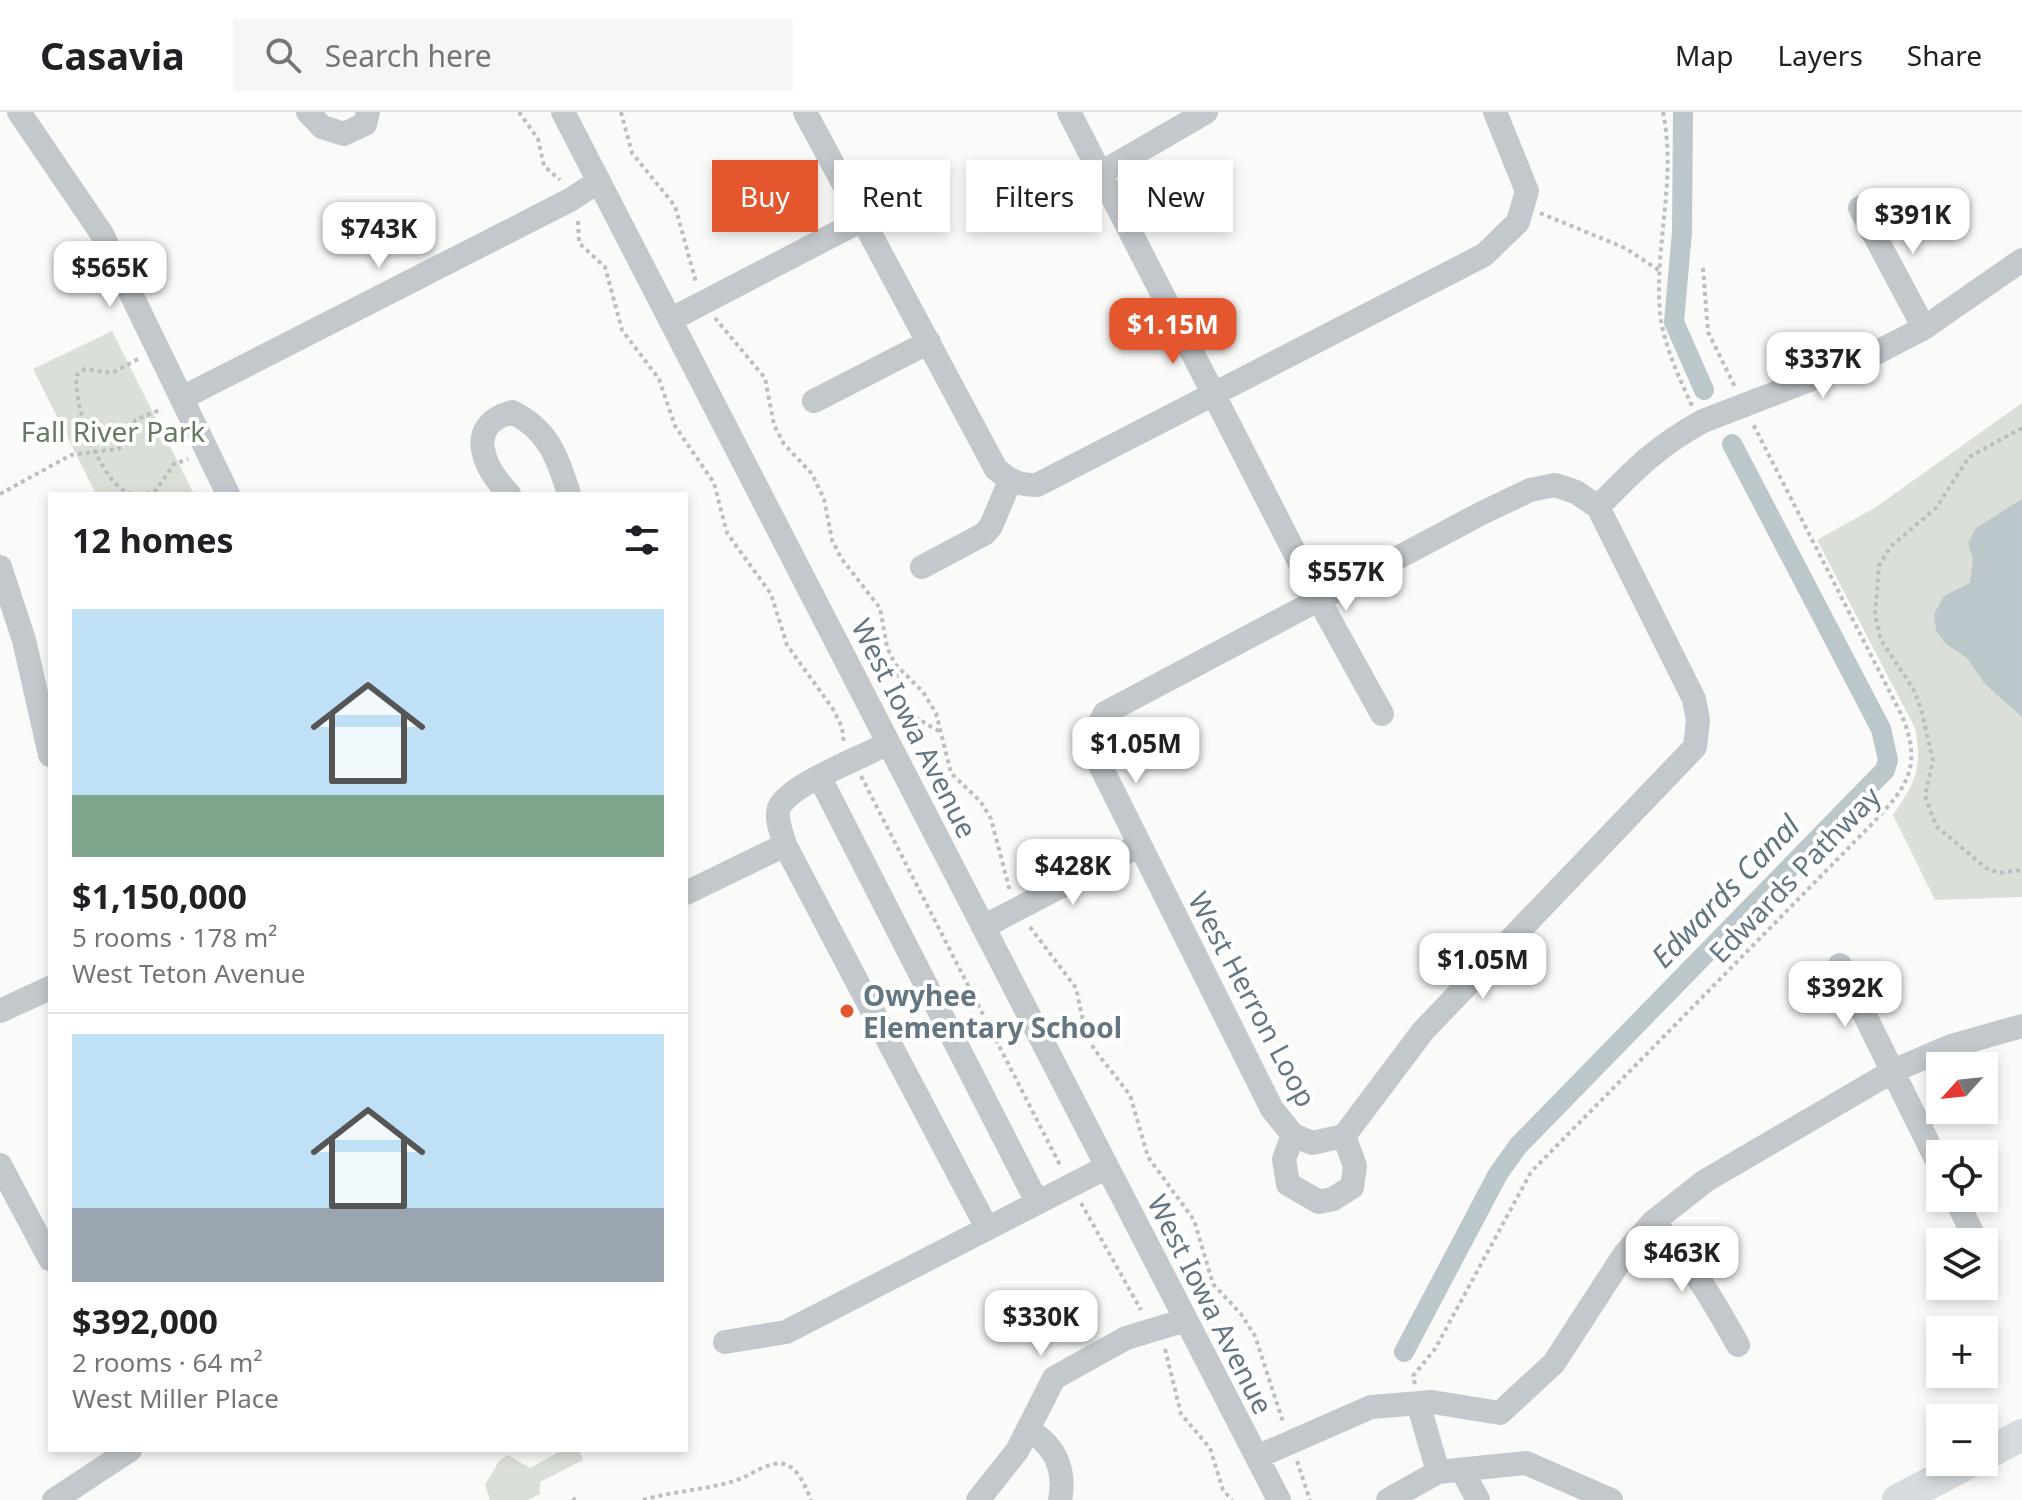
<!DOCTYPE html>
<html lang="en">
<head>
<meta charset="utf-8">
<style>
  body { margin:0; font-family:"Noto Sans",sans-serif; background:#f6f6f6; color:#202124; height:100vh; display:flex; flex-direction:column; font-size:30px; white-space:nowrap }
  * { box-sizing:border-box; margin:0 }
  p { font-size:26px; color:#757577 }
  .icon { flex:none; width:44px; height:44px; fill:none; stroke:currentColor; stroke-width:2; stroke-linecap:round; stroke-linejoin:round }
  .map { position:relative; flex:1; overflow:hidden }
  .side { position:absolute; left:48px; top:380px; width:640px; height:960px; display:flex; flex-direction:column; background:#fff; border-radius:0px; box-shadow:0 4px 12px #0003 }
  .side>* { flex:none }
  .guide { position:absolute; left:712px; top:48px; width:760px; height:72px; display:flex; gap:16px }
  .needle { width:52px; rotate:243deg }
  .fabs { position:absolute; left:1926px; top:940px; display:grid; gap:16px }
  .fabs a { display:grid; place-items:center; width:72px; height:72px; border-radius:0px; background:#fff; box-shadow:0 4px 12px #0003; font-size:40px }
  .price { position:absolute; translate:-50% -68px; padding:0 18px; border-radius:16px; background:#fff; color:#222; font-size:26px; line-height:52px; filter:drop-shadow(0 2px 4px #0008) }
  .price::after { content:''; position:absolute; left:50%; top:48px; width:24px; height:18px; margin-left:-12px; background:inherit; clip-path:polygon(0 0,100% 0,50% 100%) }
  .price.active { background:#e4572e; color:#fff }
  ul { padding:0; list-style:none }
  li { display:grid; align-content:center; gap:16px; height:424px; padding:0 24px }
  li+li { border-top:2px solid #e0e0e0 }
  li span { display:grid; place-items:center; height:248px; border-radius:0px; color:#555 }
  li>.icon { margin-inline-start:auto }
  span .icon { width:144px; height:144px; fill:#fffc; stroke-width:1 }
  li b { font-size:34px }
  h2 { display:flex; justify-content:space-between; align-items:center; height:96px; padding:0 24px; font-size:34px }
  .chip { padding:0 28px; border-radius:0px; background:#fff; box-shadow:0 4px 12px #0003; font-size:28px; line-height:72px }
  .chip.active { background:#e4572e; color:#fff }
  header { display:flex; align-items:center; gap:48px; box-sizing:border-box; height:112px; padding:0 40px; background:#fff; border-bottom:2px solid #e0e0e0 }
  header strong { font-size:38px }
  nav { display:flex; gap:44px; margin-inline-start:auto; font-size:28px }
  .search { width:560px; height:72px; background:#f6f6f6; display:flex; align-items:center; gap:20px; box-sizing:border-box; padding:0 28px; border-radius:0px; color:#757577; font-size:30px }
  .map>svg:first-child { display:block }
</style>
</head>
<body>
<header>
<strong>Casavia</strong>
<div class="search"><svg class="icon" aria-label="search" viewBox="0 0 24 24"><circle cx="10" cy="10" r="6"/><path d="M15 15l6 6"/></svg>Search here</div>
<nav><a>Map</a><a>Layers</a><a>Share</a></nav>
</header>
<div class="map">
<svg width="2022" height="1388" viewBox="0 0 2022 1388">
  <rect width="100%" height="100%" fill="#fafaf8"/>
  <path fill="#dadfd7" d="M112,219L194,382H96L33,257Z
    M2022,291V785L1935,788L1893,703C1915,671 1923,656 1915,616L1817,428L1876,395Z
    M562,1338H579L583,1348L540,1370V1382L528,1388H490L485,1373L499,1349L508,1343L530,1356Z"/>
  <path fill="#bbc7cb" d="M2022,387V605L1985,572L1967,546L1946,532L1936,519L1934,502L1944,484L1970,471L1973,447L1968,431L1976,416Z"/>
  <g fill="none" stroke-linecap="round" stroke-linejoin="round">
    <path stroke="#bbc7cb" stroke-width="20" d="M1683,0L1682,120L1674,210L1704,278
      M1404,1240L1498,1062L1518,1034L1885,658L1888,648L1881,617L1732,332"/>
    <path stroke="#bbbfc2" stroke-width="4" stroke-dasharray="4 4" stroke-linecap="butt" d="M519,0L538,27L544,54L560,68
      M621,0L632,41L675,94L696,170
      M1663,0C1677,68 1654,134 1660,202C1664,234 1679,265 1692,294
      M1540,101L1625,136L1660,159
      M578,109L579,131L605,155L622,218L659,267L675,314L714,371L727,421L771,482L787,533L833,597L842,615L844,632
      M1703,156L1708,220L1735,275
      M715,206L765,266L774,313L784,332L812,362L824,387L832,428L841,446L880,496L887,535L895,552L923,580L936,601L951,661L981,690L991,707L1010,779
      M2022,316L1969,345L1936,396L1890,435L1879,454L1875,503L1881,528L1914,578L1921,597L1933,648L1925,684L1936,714L1986,756L1999,761L2022,758
      M0,382L71,343L118,337L125,332L135,308L162,297
      M132,382C101,375 72,291 77,263L85,257L112,261L138,247
      M146,382L156,378L174,352L188,347
      M895,554C901,594 903,600 939,619
      M861,664L1061,1055
      M1030,815L1076,876L1085,918L1094,937L1130,983L1148,1045L1194,1108L1213,1172L1241,1202L1255,1224L1283,1310
      M1081,1091L1141,1198
      M1165,1237L1181,1302L1210,1336L1223,1378L1232,1388
      M1415,1272L1413,1264L1435,1237L1531,1060L1869,715C1905,677 1924,657 1902,604L1753,312
      M1297,1349L1310,1388
      M573,1386L575,1388
      M643,1388C673,1379 705,1378 734,1369C750,1365 770,1346 787,1353C800,1359 806,1376 811,1388"/>
    <path stroke="#c3c8cc" stroke-width="24" d="M19,0L102,122L228,382
      M308,0L322,15L344,22L365,12L368,0
      M563,0L1279,1388
      M805,0L996,357C1010,369 1018,373 1037,373L1484,143L1518,110L1527,79L1495,0
      M1069,0L1319,488L1382,602
      M1101,61L1206,0
      M1860,96L1924,216
      M670,208L862,108
      M182,286L570,88L599,69
      M814,289L929,230
      M1555,373L1576,380L1598,395L1694,587L1698,608L1695,635L1423,919L1344,1024L1312,1031L1293,1023L1272,997L1095,643L1093,624L1105,601L1484,400L1530,378Z
      M509,382C483,355 464,313 512,300C548,317 558,346 569,382
      M1598,395C1635,357 1656,335 1703,309L1864,247L1924,216L2022,148
      M0,455L24,528L50,643
      M922,455L984,422L991,414L1010,369
      M888,631C864,645 789,672 779,696C775,706 782,722 785,733L987,1116
      M820,666L1037,1090
      M686,781L785,733
      M983,815L1140,733
      M1840,853L1940,1055
      M0,899L50,876
      M1293,1023L1284,1047L1288,1072L1319,1090L1333,1087L1352,1075L1355,1054L1344,1024
      M0,1053L50,1147
      M1955,1086L1971,1118
      M1653,1110C1689,1147 1713,1188 1738,1233
      M725,1230L786,1220L1107,1055
      M1418,1291L1438,1360L1526,1351L1611,1388
      M1028,1318C1055,1333 1066,1358 1060,1388
      M1257,1345L1371,1295L1432,1290L1500,1301L1554,1251L1624,1143L1653,1110L1705,1069L1893,959L1951,934L2022,914
      M1462,1358L1478,1388
      M54,1388L130,1338
      M978,1388L1017,1339L1054,1266L1126,1226L1186,1208
      M1388,1388L1438,1360"/>
    <path stroke="#d6dbdf" stroke-width="32" d="M1984,1343L2022,1323
      M1898,1388L1970,1350"/>
  </g>
  <circle fill="#e4572e" stroke="#fff" stroke-width="3" cx="847" cy="899" r="8"/>
  <g text-anchor="middle" dominant-baseline="central" stroke-width="8" stroke-linejoin="round" paint-order="stroke">
    <g font-size="28" fill="#687a64" stroke="#fff">
      <text x="113" y="319">Fall River Park</text>
    </g>
    <g font-size="28" fill="#657683" stroke="#fff">
      <text transform="translate(915 616) rotate(63)">West Iowa Avenue</text>
      <text transform="translate(1794 762) rotate(-46)">Edwards Pathway</text>
      <text transform="translate(1253 887) rotate(62)">West Herron Loop</text>
      <text transform="translate(1211 1192) rotate(63)">West Iowa Avenue</text>
    </g>
    <g font-size="28" font-weight="bold" fill="#657683" stroke="#fff" text-anchor="start">
      <text x="863" y="883">Owyhee<tspan x="863" dy="32">Elementary School</tspan></text>
    </g>
    <g font-size="30" font-style="italic" fill="#60757c" stroke="#fff">
      <text transform="translate(1725 779) rotate(-46)">Edwards Canal</text>
    </g>
  </g>
</svg>
<div class="fabs">
<a><svg class="needle" viewBox="-14 -14 28 28"><path d="M0-13l5 13h-10z" fill="#e53935"/><path d="M0 13l5-13h-10z" fill="#757577"/></svg></a>
<a><svg class="icon" aria-label="locate" viewBox="0 0 24 24"><circle cx="12" cy="12" r="6"/><path d="M12 2v4M12 18v4M2 12h4M18 12h4"/></svg></a>
<a><svg class="icon" aria-label="layers" viewBox="0 0 24 24"><path d="M12 4l9 5-9 5-9-5zM3 14l9 5 9-5"/></svg></a>
<a>+</a>
<a>−</a>
</div>
<b class="price" style="left:1913px;top:144px">$391K</b>
<b class="price" style="left:379px;top:158px">$743K</b>
<b class="price" style="left:110px;top:197px">$565K</b>
<b class="price active" style="left:1173px;top:254px">$1.15M</b>
<b class="price" style="left:1823px;top:288px">$337K</b>
<b class="price" style="left:1346px;top:501px">$557K</b>
<b class="price" style="left:1136px;top:673px">$1.05M</b>
<b class="price" style="left:1073px;top:795px">$428K</b>
<b class="price" style="left:1483px;top:889px">$1.05M</b>
<b class="price" style="left:1845px;top:917px">$392K</b>
<b class="price" style="left:1682px;top:1182px">$463K</b>
<b class="price" style="left:1041px;top:1246px">$330K</b>
<div class="guide">
<a class="chip active">Buy</a>
<a class="chip">Rent</a>
<a class="chip">Filters</a>
<a class="chip">New</a>
</div>
<section class="side">
<h2>12 homes<svg class="icon" aria-label="filters" viewBox="0 0 24 24"><path d="M4 7h16M4 17h16"/><circle cx="9" cy="7" r="2"/><circle cx="15" cy="17" r="2"/></svg></h2>
<ul>
<li><span style="background:linear-gradient(#bfe0f5 75%,#7fa58c 0)"><svg class="icon" aria-label="home" viewBox="0 0 24 24"><path d="M3 11l9-7 9 7M6 9v11h12V9"/></svg></span><div><b>$1,150,000</b><p>5 rooms · 178 m²</p><p>West Teton Avenue</p></div></li>
<li><span style="background:linear-gradient(#bfe0f5 70%,#9aa5b1 0)"><svg class="icon" aria-label="home" viewBox="0 0 24 24"><path d="M3 11l9-7 9 7M6 9v11h12V9"/></svg></span><div><b>$392,000</b><p>2 rooms · 64 m²</p><p>West Miller Place</p></div></li>
</ul>
</section>
</div>
</body>
</html>
